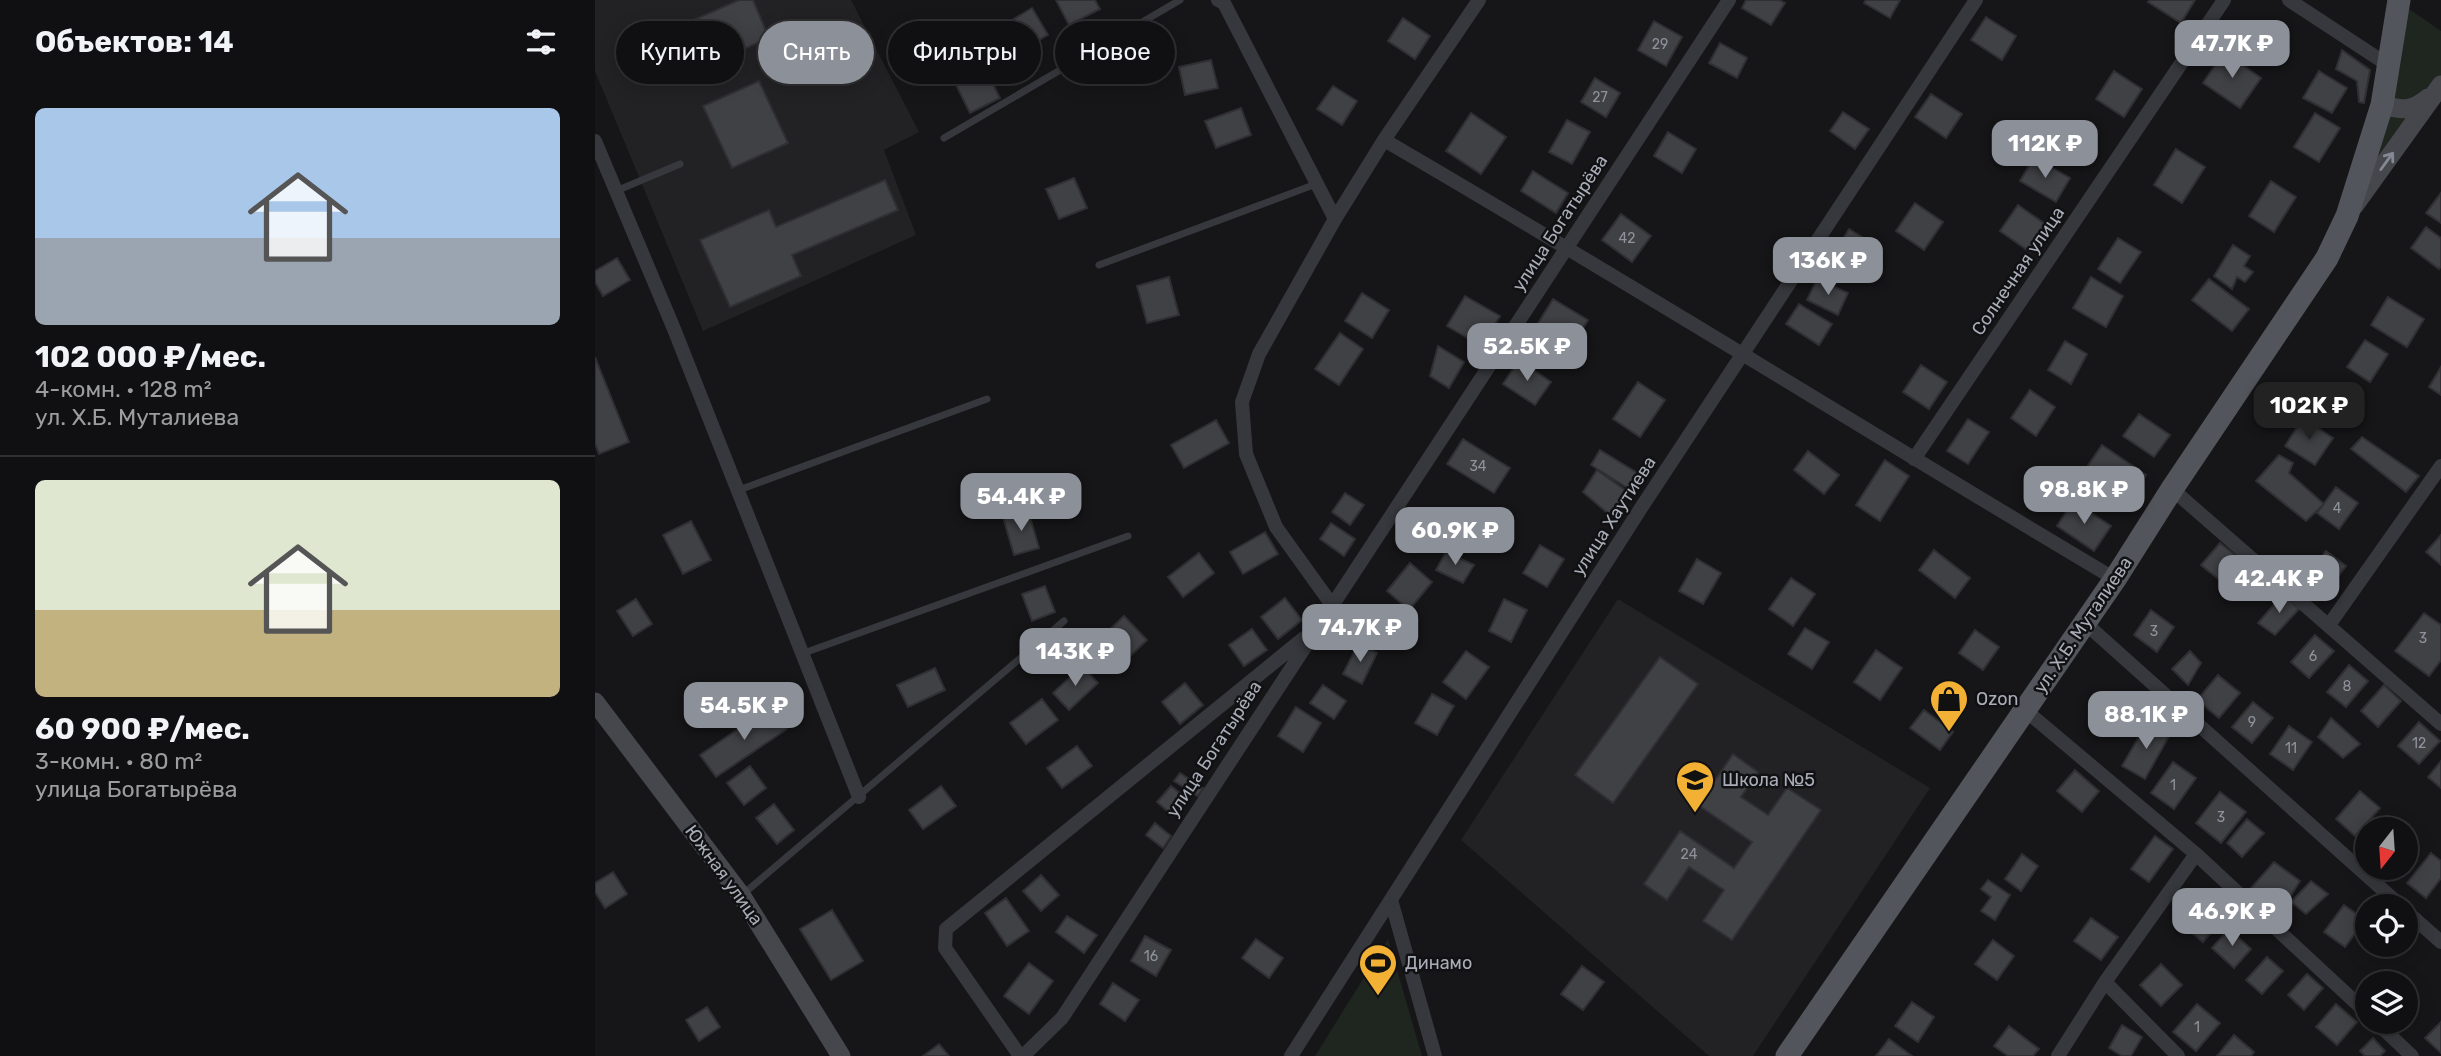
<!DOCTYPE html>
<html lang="ru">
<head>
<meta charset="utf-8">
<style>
  body { margin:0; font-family:Rubik,sans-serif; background:#1e1e20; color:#f1f3f6; height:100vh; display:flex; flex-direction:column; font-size:26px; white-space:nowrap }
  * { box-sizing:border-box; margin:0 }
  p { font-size:23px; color:#9c9d9f }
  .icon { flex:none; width:38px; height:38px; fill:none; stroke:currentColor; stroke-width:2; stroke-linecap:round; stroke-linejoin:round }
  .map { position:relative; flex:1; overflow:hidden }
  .sheet { display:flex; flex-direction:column; background:#101012; width:595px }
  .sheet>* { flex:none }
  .guide { position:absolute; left:21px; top:21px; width:665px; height:63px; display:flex; gap:14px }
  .needle { width:46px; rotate:197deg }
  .buttons { position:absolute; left:1760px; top:817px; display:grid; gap:14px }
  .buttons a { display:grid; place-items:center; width:63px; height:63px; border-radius:50%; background:#101012; box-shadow:0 4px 18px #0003,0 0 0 2px #303032; font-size:35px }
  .price { position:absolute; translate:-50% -60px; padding:0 16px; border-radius:14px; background:#8c9099; color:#fff; font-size:23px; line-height:46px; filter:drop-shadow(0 2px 4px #0008) }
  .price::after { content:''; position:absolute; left:50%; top:42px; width:21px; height:16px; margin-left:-10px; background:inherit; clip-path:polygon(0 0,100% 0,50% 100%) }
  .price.active { background:#222; color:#fff }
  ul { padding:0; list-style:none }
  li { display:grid; align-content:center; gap:14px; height:371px; padding:0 35px }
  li+li { border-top:2px solid #303032 }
  li span { display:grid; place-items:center; height:217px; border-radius:10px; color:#555 }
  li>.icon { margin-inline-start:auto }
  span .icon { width:126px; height:126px; fill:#fffc; stroke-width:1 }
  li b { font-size:30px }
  h2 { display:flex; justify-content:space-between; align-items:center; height:84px; padding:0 35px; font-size:30px }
  .pill { padding:0 24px; border-radius:32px; background:#101012; box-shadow:0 4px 18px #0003,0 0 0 2px #303032; font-size:24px; line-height:63px }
  .pill.active { background:#8c9099; color:#fff }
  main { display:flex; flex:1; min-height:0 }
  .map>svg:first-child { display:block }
</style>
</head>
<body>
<main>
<section class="sheet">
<h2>Объектов: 14<svg class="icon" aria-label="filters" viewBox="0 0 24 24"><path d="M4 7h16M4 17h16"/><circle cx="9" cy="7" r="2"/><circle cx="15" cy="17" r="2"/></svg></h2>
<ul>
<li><span style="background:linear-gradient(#a9c7e8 60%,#9aa5b1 0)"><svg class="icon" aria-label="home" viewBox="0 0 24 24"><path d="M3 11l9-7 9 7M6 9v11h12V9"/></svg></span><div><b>102 000 ₽/мес.</b><p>4-комн. · 128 m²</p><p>ул. Х.Б. Муталиева</p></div></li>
<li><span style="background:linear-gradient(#dfe7d0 60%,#c2b280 0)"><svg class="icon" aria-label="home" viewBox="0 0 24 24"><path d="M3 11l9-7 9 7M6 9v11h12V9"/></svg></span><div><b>60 900 ₽/мес.</b><p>3-комн. · 80 m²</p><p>улица Богатырёва</p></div></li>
</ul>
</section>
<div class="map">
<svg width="1846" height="1056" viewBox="0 0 1846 1056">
  <rect width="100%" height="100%" fill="#161618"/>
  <path fill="#222225" d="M0,0H256L324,132L289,150L321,235L108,331L0,71Z
    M1023,599L1335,788L1158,1056H1114L866,840Z"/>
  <path fill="#1e261f" d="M1804,2L1846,31V85L1752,216Z
    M793,939L827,1056H720Z"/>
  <path fill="#404145" stroke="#303034" stroke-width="2" d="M144,0H158L174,38L72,83L53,40Z
    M461,0H500L505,9L474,25Z
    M1151,0H1184L1190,3L1176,25L1147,8Z
    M1271,0H1305L1295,18L1269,3Z
    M1555,0H1600L1586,23L1553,2Z
    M437,8L453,35L428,49L412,23Z
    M1391,17L1421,36L1407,60L1376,40Z
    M808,18L835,36L820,59L793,41Z
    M1059,21L1087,37L1071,66L1043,50Z
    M1125,43L1152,58L1142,78L1114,63Z
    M1747,50L1775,70L1769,103L1764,102L1762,81L1741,69Z
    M1629,52L1666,78L1645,108L1608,83Z
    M616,60L623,88L590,95L584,67Z
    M388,64L405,98L375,113L358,79Z
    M1519,71L1547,89L1529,117L1501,99Z
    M1724,71L1752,88L1737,113L1708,98Z
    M1000,78L1025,93L1011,117L986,102Z
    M164,81L193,143L137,168L108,106Z
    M738,86L762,101L747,125L722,109Z
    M1336,94L1367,114L1351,138L1320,117Z
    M646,108L656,135L621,148L610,121Z
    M1248,112L1274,129L1260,149L1235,131Z
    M876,113L911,137L886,174L851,151Z
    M1720,113L1745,128L1724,162L1699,147Z
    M972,120L995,132L977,164L954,152Z
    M1073,132L1101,149L1087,173L1059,156Z
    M1581,149L1610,167L1587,203L1559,185Z
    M1439,157L1475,178L1461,202L1425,181Z
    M938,171L973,193L961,213L926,191Z
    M479,178L492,208L464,219L451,189Z
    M290,180L303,210L197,255L206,276L135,307L105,240L174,210L181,227Z
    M1676,181L1701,197L1679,232L1654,216Z
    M1846,193V223L1831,213Z
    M1320,203L1348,222L1329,250L1301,231Z
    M1423,205L1453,226L1435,252L1405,231Z
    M1026,214L1056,236L1037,262L1007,240Z
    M1831,227L1846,238V266L1844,269L1816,248Z
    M1254,229L1287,249L1271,275L1238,255Z
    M1523,238L1546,252L1525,283L1503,269Z
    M1638,245L1655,256L1649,266L1658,272L1650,282L1642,277L1637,289L1619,276Z
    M22,258L35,280L8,296L0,282V271Z
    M574,277L584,315L552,323L542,286Z
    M1496,277L1528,296L1511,327L1478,308Z
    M1222,279L1253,293L1243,315L1212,300Z
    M1614,279L1654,309L1637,331L1597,300Z
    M767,293L794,310L777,338L750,321Z
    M870,296L905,316L886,346L852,326Z
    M1793,297L1829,319L1812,347L1776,325Z
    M958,299L993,320L976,347L942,325Z
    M1204,304L1237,324L1224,345L1191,324Z
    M745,333L768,349L744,385L720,369Z
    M1770,340L1793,354L1775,382L1752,367Z
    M1470,341L1492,354L1476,384L1453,370Z
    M843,346L869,362L854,388L835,376Z
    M0,357L34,442L4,454L0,443Z
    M924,360L956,382L940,405L908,384Z
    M1326,365L1352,382L1334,409L1308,392Z
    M1846,367V395L1834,387Z
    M1043,382L1070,400L1045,437L1018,419Z
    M1435,390L1460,407L1441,436L1416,418Z
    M1544,414L1575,435L1559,457L1528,436Z
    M1708,418L1738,438L1720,465L1690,446Z
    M1373,419L1394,432L1373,464L1352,451Z
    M621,420L634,443L589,468L576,445Z
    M1767,437L1824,476L1811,492L1756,449Z
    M868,439L915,468L899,493L852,464Z
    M1507,445L1551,475L1534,500L1490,470Z
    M1005,450L1044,474L1034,489L996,465Z
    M1213,451L1244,475L1229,494L1199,470Z
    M1684,455L1698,463L1694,473L1729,504L1711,521L1661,481Z
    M1290,460L1314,476L1285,521L1261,505Z
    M1002,470L1033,492L1017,517L988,492Z
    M1741,487L1763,503L1744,529L1722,513Z
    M750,493L769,505L755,525L737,512Z
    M1478,501L1516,526L1499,551L1462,526Z
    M433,510L444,548L419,555L408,517Z
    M96,521L116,560L88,574L68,535Z
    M736,523L760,539L749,556L725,539Z
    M670,532L683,554L648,574L635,552Z
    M1846,535V565L1831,552Z
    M1625,543L1655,567L1636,589L1606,565Z
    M945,545L969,559L952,587L928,573Z
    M1339,550L1375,578L1360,598L1324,570Z
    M1731,551L1751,566L1730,594L1710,579Z
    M851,552L879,565L868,583L841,570Z
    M604,553L619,573L588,597L573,577Z
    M1102,559L1126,573L1108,604L1084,591Z
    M815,563L837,582L814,610L792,591Z
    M1196,578L1220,594L1198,626L1174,609Z
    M450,586L460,612L437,621L427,594Z
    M1688,594L1704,609L1680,635L1663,623Z
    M690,598L707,620L683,639L666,617Z
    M41,599L57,624L38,636L22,611Z
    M909,599L932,610L916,642L894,631Z
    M1556,610L1579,627L1562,652L1539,635Z
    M1829,613L1846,625V660L1834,676L1800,651Z
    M529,616L552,640L532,659L509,635Z
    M1210,628L1234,642L1217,669L1193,654Z
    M657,629L672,650L649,666L634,645Z
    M1380,630L1404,647L1388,670L1364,653Z
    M1720,635L1739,651L1714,678L1696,662Z
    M763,644L782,653L767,684L748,674Z
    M1281,650L1307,668L1285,700L1259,682Z
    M871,651L894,667L871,699L848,682Z
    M1595,651L1606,663L1593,685L1577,669Z
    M1065,657L1103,684L1018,803L980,775Z
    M1754,665L1773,681L1751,707L1732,692Z
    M487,666L503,683L474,710L458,693Z
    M340,668L350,690L313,707L302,685Z
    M1623,675L1645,693L1624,718L1602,700Z
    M590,683L608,705L585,724L567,702Z
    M728,685L751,701L739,719L715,703Z
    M1789,685L1806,701L1783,727L1766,711Z
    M837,694L859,706L842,735L820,723Z
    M447,699L463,720L431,744L415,723Z
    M1658,702L1678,718L1657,743L1637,727Z
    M177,706L192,729L121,777L105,755Z
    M701,707L726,723L708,752L683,736Z
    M1329,710L1358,732L1345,750L1315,728Z
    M1736,718L1765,744L1748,758L1723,737Z
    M1824,722L1845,741L1824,764L1803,746Z
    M1552,723L1574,736L1550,779L1527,766Z
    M1694,726L1717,742L1698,770L1675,754Z
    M482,746L497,766L467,788L452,768Z
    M1138,754L1163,772L1146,797L1173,815L1192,788L1226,810L1137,940L1108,921L1129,890L1094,867L1072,900L1049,884L1085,831L1139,868L1157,842L1103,805Z
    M1846,761V788L1833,777Z
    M1578,762L1601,778L1579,809L1556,793Z
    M155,766L171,788L149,805L132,783Z
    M1480,770L1504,791L1487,812L1462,791Z
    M585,773L608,788L603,796L579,781Z
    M346,786L361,806L328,829L314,810Z
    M576,786L592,799L578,816L562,802Z
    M1765,791L1785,808L1760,836L1741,819Z
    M1625,792L1651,812L1626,843L1601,823Z
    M179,804L199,830L182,844L161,818Z
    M1652,819L1669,833L1647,857L1632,843Z
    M1801,821L1819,833L1811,845V830H1795Z
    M560,823L576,836L568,848L551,835Z
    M1560,836L1578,849L1554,882L1536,869Z
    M1836,853L1846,861V878L1831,898L1812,883Z
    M1427,854L1443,866L1426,891L1410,879Z
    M1679,862L1705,881L1686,911L1656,888Z
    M18,872L32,894L10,908L0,892V883Z
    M446,875L464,895L446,911L428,891Z
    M1393,880L1415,895L1400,920L1386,911L1396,897L1386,889Z
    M1716,881L1733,894L1711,914L1696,902Z
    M411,898L434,931L412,946L390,913Z
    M1612,900L1631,915L1608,942L1590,927Z
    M1749,905L1770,920L1750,947L1729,932Z
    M237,910L268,961L236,980L205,929Z
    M472,916L502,935L489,953L461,932Z
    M1496,918L1523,937L1506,960L1479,941Z
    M1634,929L1656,949L1639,968L1617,948Z
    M550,936L576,950L561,976L536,961Z
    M661,939L688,958L674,978L647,958Z
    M1398,940L1419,956L1402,980L1380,964Z
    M1672,957L1688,971L1667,994L1651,980Z
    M434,963L458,981L434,1014L409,996Z
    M1566,964L1587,985L1566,1006L1545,985Z
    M987,966L1009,982L988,1010L966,994Z
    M1712,974L1728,988L1709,1010L1693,995Z
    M518,983L544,1000L530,1021L505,1004Z
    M1317,1002L1339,1017L1323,1042L1300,1026Z
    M1602,1004L1625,1023L1601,1051L1578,1032Z
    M1741,1004L1762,1022L1742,1045L1721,1027Z
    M112,1007L125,1027L104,1041L91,1020Z
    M1846,1022V1053L1830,1038Z
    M1527,1025L1547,1037L1536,1056H1527L1514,1048Z
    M1414,1026L1444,1049L1438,1056H1413L1399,1046Z
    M1639,1035L1659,1052L1656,1056H1622Z
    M1778,1038L1790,1051L1785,1056H1770L1765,1051Z
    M1294,1039L1317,1056H1281Z
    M344,1044L354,1056H328Z"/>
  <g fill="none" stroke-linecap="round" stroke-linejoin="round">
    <path stroke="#37383d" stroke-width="7" d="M349,138L585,0
      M21,191L85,164
      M504,265L721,184
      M144,490L392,399
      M209,653L533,536
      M147,895L469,621"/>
    <path stroke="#37383d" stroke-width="14" d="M623,0L629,3L740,219L789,140L884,0
      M1694,0L1793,65
      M789,140C1035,283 1276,434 1520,579
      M0,141L79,329L264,797
      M1319,459L1629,0
      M1577,489L1846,724
      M737,605L681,527L651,454L647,402L664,354L740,219
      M1490,623L1806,906
      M1734,625L1846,466
      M1430,710L1601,854L1773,1014
      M796,900L840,1056
      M1811,911L1846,942
      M1510,982L1583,1056
      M1781,1022L1817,1056
      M425,1056L350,948L351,929L709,638
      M428,1056L467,1018L1134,0
      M696,1056L1046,508L1381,0
      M1463,1056L1510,982L1601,854"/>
    <path stroke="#45474d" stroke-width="19" d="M1787,105C1806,110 1817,112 1833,98
      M1759,206L1846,85
      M0,702L146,895L246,1056"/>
    <path stroke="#53555c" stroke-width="23" d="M1192,1056L1520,579L1577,489L1732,258L1752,216L1787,105L1804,0"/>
  </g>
  <defs><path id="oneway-shaft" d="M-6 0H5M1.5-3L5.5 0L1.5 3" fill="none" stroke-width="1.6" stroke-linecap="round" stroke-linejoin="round" transform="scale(1.75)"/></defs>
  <use stroke="#858993" href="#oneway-shaft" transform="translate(1792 161) rotate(-54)"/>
  <defs>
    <symbol id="shop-pin" viewBox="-11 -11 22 30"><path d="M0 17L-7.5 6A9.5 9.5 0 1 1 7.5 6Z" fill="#f2b134" stroke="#111113"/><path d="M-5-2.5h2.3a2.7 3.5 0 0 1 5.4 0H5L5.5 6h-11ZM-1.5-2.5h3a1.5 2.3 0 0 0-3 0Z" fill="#111"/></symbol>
    <symbol id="school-pin" viewBox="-11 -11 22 30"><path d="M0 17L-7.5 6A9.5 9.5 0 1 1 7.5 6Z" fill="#f2b134" stroke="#111113"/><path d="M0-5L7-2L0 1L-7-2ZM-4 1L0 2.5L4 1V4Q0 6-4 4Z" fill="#111"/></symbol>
    <symbol id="stadium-pin" viewBox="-11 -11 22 30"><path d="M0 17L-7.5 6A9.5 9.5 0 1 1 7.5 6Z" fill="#f2b134" stroke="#111113"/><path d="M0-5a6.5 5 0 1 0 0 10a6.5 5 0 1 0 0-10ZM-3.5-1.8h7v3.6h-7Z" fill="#111"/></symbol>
  </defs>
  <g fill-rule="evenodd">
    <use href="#shop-pin" x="1332" y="677" width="44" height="60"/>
    <use href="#school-pin" x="1078" y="758" width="44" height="60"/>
    <use href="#stadium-pin" x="761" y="941" width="44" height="60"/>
  </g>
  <g text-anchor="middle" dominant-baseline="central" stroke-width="5" stroke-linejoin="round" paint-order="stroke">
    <g font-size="14" fill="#8e929b">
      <text x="1065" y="44">29</text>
      <text x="1005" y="97">27</text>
      <text x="1032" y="238">42</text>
      <text x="883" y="466">34</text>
      <text x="1742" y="508">4</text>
      <text x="1559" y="631">3</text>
      <text x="1828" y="638">3</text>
      <text x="1718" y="656">6</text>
      <text x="1752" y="686">8</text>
      <text x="1657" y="722">9</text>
      <text x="1824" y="743">12</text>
      <text x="1696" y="748">11</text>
      <text x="1578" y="785">1</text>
      <text x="1626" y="817">3</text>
      <text x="1094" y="854">24</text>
      <text x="556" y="956">16</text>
      <text x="1602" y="1027">1</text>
    </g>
    <g font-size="18" fill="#a8adb8" stroke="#111113">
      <text transform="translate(965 223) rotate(-57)">улица Богатырёва</text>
      <text transform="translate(1423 271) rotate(-56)">Солнечная улица</text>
      <text transform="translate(1019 516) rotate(-57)">улица Хаутиева</text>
      <text transform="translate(1488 625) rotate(-56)">ул. Х.Б. Муталиева</text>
      <text transform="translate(619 749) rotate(-57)">улица Богатырёва</text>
      <text transform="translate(129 875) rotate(54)">Южная улица</text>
    </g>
    <g font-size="18" fill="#a8adb8" stroke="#111113" text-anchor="start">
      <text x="1381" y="699">Ozon</text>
      <text x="1127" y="780">Школа №5</text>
      <text x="810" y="963">Динамо</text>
    </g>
  </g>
</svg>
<div class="buttons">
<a><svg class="needle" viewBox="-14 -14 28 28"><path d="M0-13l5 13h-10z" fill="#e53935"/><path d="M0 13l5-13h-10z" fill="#9c9d9f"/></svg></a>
<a><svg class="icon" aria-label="locate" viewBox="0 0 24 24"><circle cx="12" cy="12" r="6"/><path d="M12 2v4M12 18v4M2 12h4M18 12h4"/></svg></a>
<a><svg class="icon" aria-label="layers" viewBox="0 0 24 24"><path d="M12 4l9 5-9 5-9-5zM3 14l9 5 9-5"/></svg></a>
</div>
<b class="price" style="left:1637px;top:80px">47.7K ₽</b>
<b class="price" style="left:1450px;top:180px">112K ₽</b>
<b class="price" style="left:1233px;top:297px">136K ₽</b>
<b class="price" style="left:932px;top:383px">52.5K ₽</b>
<b class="price active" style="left:1714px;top:442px">102K ₽</b>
<b class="price" style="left:1489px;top:526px">98.8K ₽</b>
<b class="price" style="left:426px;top:533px">54.4K ₽</b>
<b class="price" style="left:860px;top:567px">60.9K ₽</b>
<b class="price" style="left:1684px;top:615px">42.4K ₽</b>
<b class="price" style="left:765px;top:664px">74.7K ₽</b>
<b class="price" style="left:480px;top:688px">143K ₽</b>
<b class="price" style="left:149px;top:742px">54.5K ₽</b>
<b class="price" style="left:1551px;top:751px">88.1K ₽</b>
<b class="price" style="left:1637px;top:948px">46.9K ₽</b>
<div class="guide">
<a class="pill">Купить</a>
<a class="pill active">Снять</a>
<a class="pill">Фильтры</a>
<a class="pill">Новое</a>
</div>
</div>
</main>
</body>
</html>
